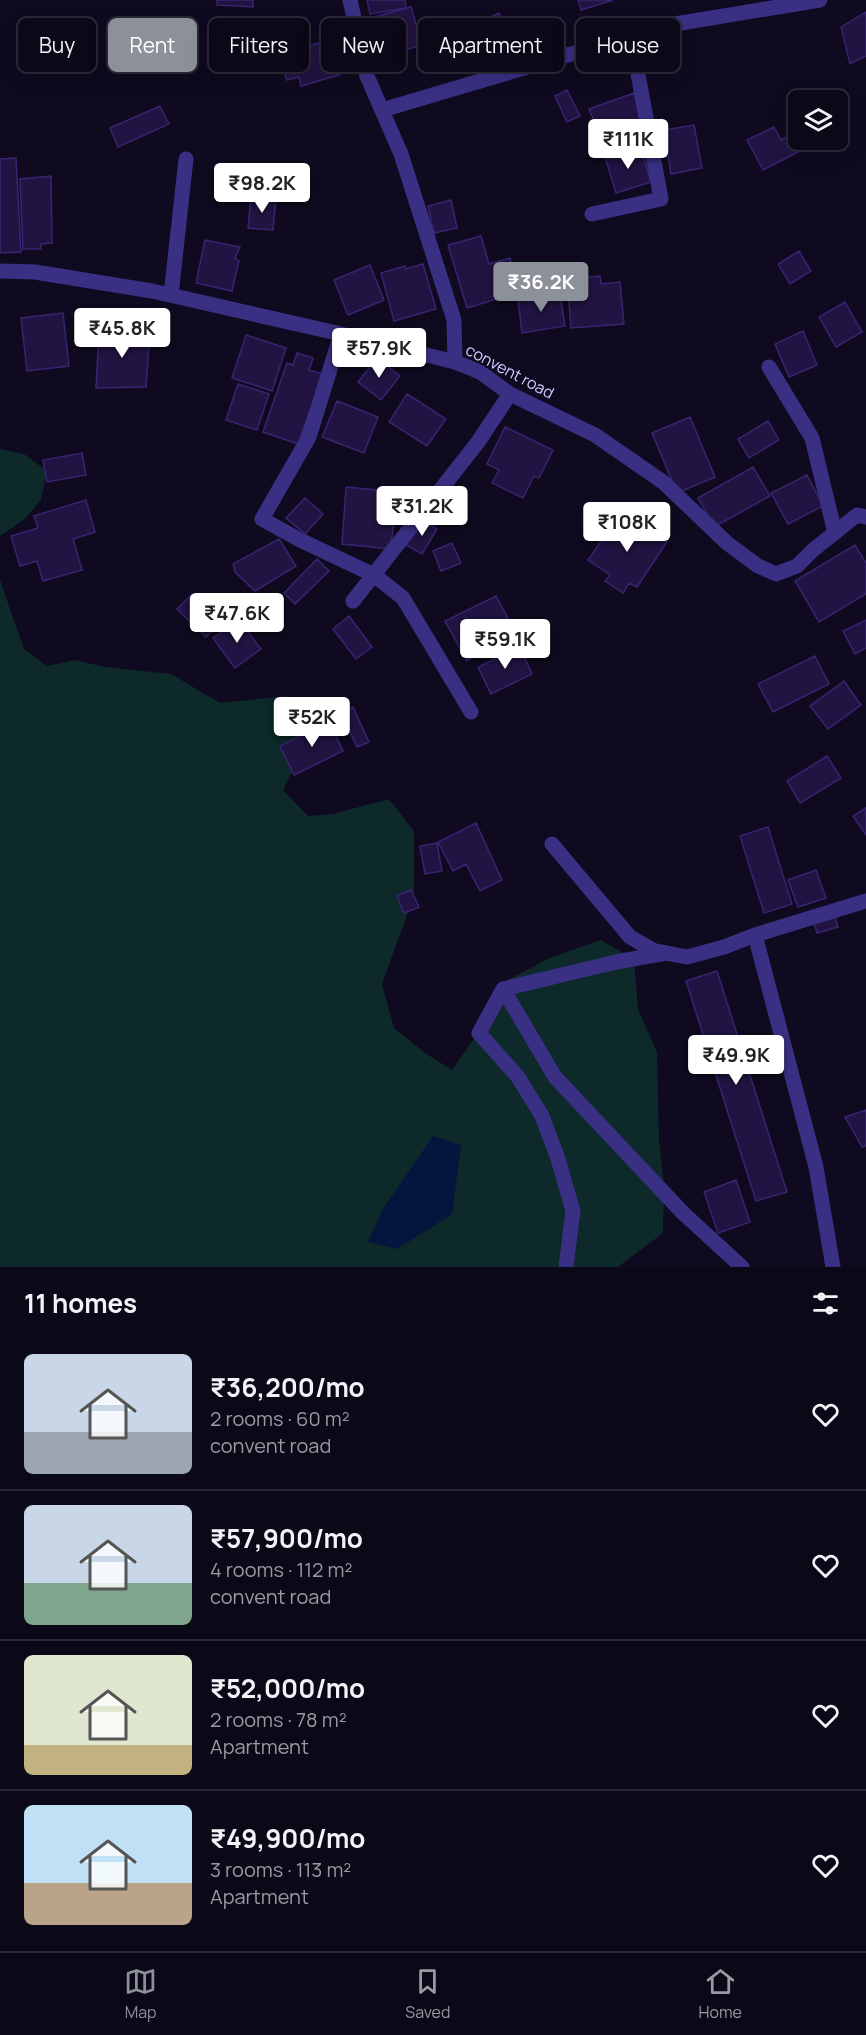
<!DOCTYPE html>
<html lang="en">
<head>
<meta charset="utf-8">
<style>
  body { margin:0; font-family:Manrope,sans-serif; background:#191624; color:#f1f3f6; height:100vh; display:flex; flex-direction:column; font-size:22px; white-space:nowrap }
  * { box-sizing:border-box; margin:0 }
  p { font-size:20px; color:#9a9aa1 }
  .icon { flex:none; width:33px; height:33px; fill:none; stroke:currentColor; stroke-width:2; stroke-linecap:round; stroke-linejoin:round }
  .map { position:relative; height:1267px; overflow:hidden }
  .panel { display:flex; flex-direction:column; background:#0b0817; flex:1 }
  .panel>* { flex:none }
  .hud { position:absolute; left:18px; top:18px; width:831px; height:54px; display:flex; gap:12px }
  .buttons { position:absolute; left:788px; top:90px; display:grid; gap:12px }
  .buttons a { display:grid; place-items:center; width:60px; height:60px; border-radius:9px; background:#0b0817; box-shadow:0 6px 24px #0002,0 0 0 2px #2b2936; font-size:30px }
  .price { position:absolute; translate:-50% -51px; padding:0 14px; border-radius:6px; background:#fff; color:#222; font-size:20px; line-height:39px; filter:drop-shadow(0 2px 3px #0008) }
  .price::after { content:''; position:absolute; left:50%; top:36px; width:18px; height:14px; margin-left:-9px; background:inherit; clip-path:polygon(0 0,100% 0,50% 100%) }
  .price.active { background:#8c9099; color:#fff }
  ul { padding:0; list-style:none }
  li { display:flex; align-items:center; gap:18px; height:150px; padding:0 24px }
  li+li { border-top:2px solid #2b2936 }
  li span { display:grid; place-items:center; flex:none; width:168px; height:120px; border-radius:9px; color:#555 }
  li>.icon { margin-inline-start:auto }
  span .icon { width:72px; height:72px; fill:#fffc; stroke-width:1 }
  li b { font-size:26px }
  h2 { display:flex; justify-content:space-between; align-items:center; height:72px; padding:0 24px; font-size:26px }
  .tag { padding:0 21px; border-radius:9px; background:#0b0817; box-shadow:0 6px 24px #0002,0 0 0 2px #2b2936; font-size:21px; line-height:54px }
  .tag.active { background:#8c9099; color:#fff }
  .dock { display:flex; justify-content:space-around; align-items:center; height:84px; border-top:2px solid #2b2936; background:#0b0817; font-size:16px; color:#9a9aa1 }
  .dock a { display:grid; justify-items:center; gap:3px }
  .dock .active { color:#8c9099 }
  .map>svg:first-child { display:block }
</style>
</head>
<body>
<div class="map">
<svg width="866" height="1267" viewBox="0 0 866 1267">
  <rect width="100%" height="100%" fill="#0f0a1f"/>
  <path fill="#0d292a" d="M0,449L24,454L47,471L41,500L25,519L0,536Z
    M0,580L24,649L47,666L75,660L105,667L171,674L220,703L287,696L316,726L283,790L308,816L333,814L389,799L414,831V896L382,984L394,1028L425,1053L452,1070L489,1018L500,984L552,957L601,940L634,959L638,1009L657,1052L659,1140L664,1186L663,1233L618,1267H0Z"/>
  <path fill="#04153e" d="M433,1136L461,1145L452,1214L397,1249L368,1242L383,1209Z"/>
  <path fill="#211442" stroke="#392471" stroke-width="1.5" d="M217,0H253V7L217,5Z
    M367,0H405L406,8L370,14Z
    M578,0H613L581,10Z
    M411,7L422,45L381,57L370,18Z
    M866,12V56L850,64L841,27Z
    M499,13L516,50L482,65L465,29Z
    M338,37L345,64L337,67L339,75L301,86L299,77L287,80L279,55Z
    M567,90L580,116L567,122L555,96Z
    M634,93L646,134L606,150L589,109Z
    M160,106L169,124L118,147L110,128Z
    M694,125L702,168L671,174L664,130Z
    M774,127L781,140L798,131V140H804L808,147L763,170L747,140Z
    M640,146L651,182L616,193L605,157Z
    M16,158L21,252L0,253V159Z
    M51,176L52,243L41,244V249H23L20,179Z
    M251,197L276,199L273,230L248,228Z
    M451,200L457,228L434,233L428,206Z
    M481,236L489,264L510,258L520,292L467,308L448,245Z
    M205,240L240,247L235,258L239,261L232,291L196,283Z
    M799,251L811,271L790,284L778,264Z
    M423,264L436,309L394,321L381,273L405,266L406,269Z
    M370,265L384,300L348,315L334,280Z
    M600,276L601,284L620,282L624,324L571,328L567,279Z
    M560,293L565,326L522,333L518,300Z
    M845,302L862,332L836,347L819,317Z
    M63,313L69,366L27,371L21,318Z
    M99,329L150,332L146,387L96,388Z
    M803,331L817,365L789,377L775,344Z
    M246,335L286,348L272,391L232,378Z
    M297,353L313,358L309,370L323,374L298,444L263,432L287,363L293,365Z
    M377,358L400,376L381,400L358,382Z
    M238,384L269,394L257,430L226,420Z
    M407,394L446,419L427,446L389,422Z
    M337,401L378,417L364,453L322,437Z
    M690,417L715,477L677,493L652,433Z
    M768,421L779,440L749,458L738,439Z
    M505,427L553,450L539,478L534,476L523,498L492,483L499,470L487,464Z
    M82,453L86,475L47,482L43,460Z
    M753,467L770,496L714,527L698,498Z
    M807,475L823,506L788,524L771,493Z
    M346,487L399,492L390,549L342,544Z
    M305,498L323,514L305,534L286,518Z
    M86,500L95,532L73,539L82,570L43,581L37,561L20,566L11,536L38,528L34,516Z
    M621,512L667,542L637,587L629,583L623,593L605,581L610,575L588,560Z
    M422,520L437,529L422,554L406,545Z
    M279,539L296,566L255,591L235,572L233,564Z
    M452,543L461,563L441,571L433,551Z
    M855,545L866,563V594L819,622L795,581Z
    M317,559L329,571L295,604L284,593Z
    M192,594L220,623L206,637L177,609Z
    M496,596L516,633L467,661L445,621Z
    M349,616L372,647L356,659L333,629Z
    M239,620L261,649L235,668L213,638Z
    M866,620V648L855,654L843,631Z
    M520,647L532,674L491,694L478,667Z
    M815,656L829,684L773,712L758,684Z
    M844,681L861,705L828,729L810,706Z
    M353,707L369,742L357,747L341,713Z
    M329,722L343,751L294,775L280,746Z
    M827,756L841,778L800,803L787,781Z
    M866,808V835L853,816Z
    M476,823L502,880L480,891L466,864L453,871L438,842Z
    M768,827L792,904L764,913L740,836Z
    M437,843L442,871L425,874L420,846Z
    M816,870L826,898L798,907L788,880Z
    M411,890L419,907L404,913L397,896Z
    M834,914L838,927L817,933L813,920Z
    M717,971L787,1192L756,1201L686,981Z
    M866,1110V1146L862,1147L845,1117Z
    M736,1180L750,1222L718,1233L704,1192Z"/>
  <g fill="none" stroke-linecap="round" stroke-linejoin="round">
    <path stroke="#393083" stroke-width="15" d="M350,0L367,76L401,154L454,320L455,362
      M382,110L669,25L820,0
      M592,214L661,199L631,36
      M0,271L35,272L152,291L341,334L455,362L480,372L510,394L595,435L663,482L727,543L758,566L776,574L797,566L813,550L857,515L866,517
      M171,295L186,159
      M341,334L309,437L262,519L300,540L374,575L403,598L471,712
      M769,367L812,438L835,533
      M353,601L478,442L510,394
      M552,844L630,937L655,951L666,953L687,957L724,947L755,935L866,901
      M755,935L816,1167L833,1267
      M503,989L555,1077L683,1213L742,1267
      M566,1267L573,1211L558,1159L542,1116L518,1077L479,1033L503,989L616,962L666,953"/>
  </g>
  <g text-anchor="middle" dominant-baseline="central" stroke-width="4.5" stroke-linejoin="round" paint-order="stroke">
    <g font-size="16" fill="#d3c9ff" stroke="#0f0a1f">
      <text transform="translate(510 371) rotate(28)">convent road</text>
    </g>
  </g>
</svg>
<div class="buttons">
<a><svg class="icon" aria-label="layers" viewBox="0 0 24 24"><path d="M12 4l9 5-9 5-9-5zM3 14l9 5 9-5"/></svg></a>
</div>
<b class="price" style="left:628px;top:170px">₹111K</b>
<b class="price" style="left:262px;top:214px">₹98.2K</b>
<b class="price active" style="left:541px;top:313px">₹36.2K</b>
<b class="price" style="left:122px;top:359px">₹45.8K</b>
<b class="price" style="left:379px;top:379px">₹57.9K</b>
<b class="price" style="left:422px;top:537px">₹31.2K</b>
<b class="price" style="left:627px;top:553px">₹108K</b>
<b class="price" style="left:237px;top:644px">₹47.6K</b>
<b class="price" style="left:505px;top:670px">₹59.1K</b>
<b class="price" style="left:312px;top:748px">₹52K</b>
<b class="price" style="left:736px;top:1086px">₹49.9K</b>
<div class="hud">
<a class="tag">Buy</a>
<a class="tag active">Rent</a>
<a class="tag">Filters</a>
<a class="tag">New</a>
<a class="tag">Apartment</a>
<a class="tag">House</a>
</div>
</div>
<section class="panel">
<h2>11 homes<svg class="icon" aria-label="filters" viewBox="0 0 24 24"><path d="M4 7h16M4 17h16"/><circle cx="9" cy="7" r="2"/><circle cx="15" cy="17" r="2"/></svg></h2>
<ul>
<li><span style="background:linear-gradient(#c9d6e8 65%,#9aa5b1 0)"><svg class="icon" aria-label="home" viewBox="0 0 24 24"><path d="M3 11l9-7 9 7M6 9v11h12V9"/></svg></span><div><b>₹36,200/mo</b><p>2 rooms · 60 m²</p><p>convent road</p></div><svg class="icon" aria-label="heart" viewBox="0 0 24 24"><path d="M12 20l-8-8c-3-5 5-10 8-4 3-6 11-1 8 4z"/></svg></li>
<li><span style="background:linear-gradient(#c9d6e8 65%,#7fa58c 0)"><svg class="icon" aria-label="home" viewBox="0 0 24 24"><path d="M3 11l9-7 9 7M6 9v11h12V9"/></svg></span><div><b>₹57,900/mo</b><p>4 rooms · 112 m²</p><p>convent road</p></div><svg class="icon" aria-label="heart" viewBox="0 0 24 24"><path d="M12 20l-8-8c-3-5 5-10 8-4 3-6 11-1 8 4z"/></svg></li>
<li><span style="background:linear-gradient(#dfe7d0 75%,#c2b280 0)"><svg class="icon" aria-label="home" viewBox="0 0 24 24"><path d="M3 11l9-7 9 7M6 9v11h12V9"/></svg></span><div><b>₹52,000/mo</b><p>2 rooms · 78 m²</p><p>Apartment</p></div><svg class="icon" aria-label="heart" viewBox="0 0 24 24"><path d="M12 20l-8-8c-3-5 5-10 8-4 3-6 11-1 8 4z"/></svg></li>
<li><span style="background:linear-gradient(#bfe0f5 65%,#b9a48a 0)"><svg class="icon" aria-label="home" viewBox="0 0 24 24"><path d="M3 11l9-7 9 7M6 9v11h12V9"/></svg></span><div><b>₹49,900/mo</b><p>3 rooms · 113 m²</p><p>Apartment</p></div><svg class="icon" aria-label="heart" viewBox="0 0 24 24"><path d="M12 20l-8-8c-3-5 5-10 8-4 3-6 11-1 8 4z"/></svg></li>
</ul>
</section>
<nav class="dock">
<a class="active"><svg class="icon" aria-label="map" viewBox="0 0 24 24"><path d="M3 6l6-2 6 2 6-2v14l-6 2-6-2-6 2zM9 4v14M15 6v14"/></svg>Map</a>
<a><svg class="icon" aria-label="saved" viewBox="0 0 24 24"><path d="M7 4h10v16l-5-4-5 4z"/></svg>Saved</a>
<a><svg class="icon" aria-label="home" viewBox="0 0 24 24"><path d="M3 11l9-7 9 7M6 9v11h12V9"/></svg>Home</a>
</nav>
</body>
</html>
